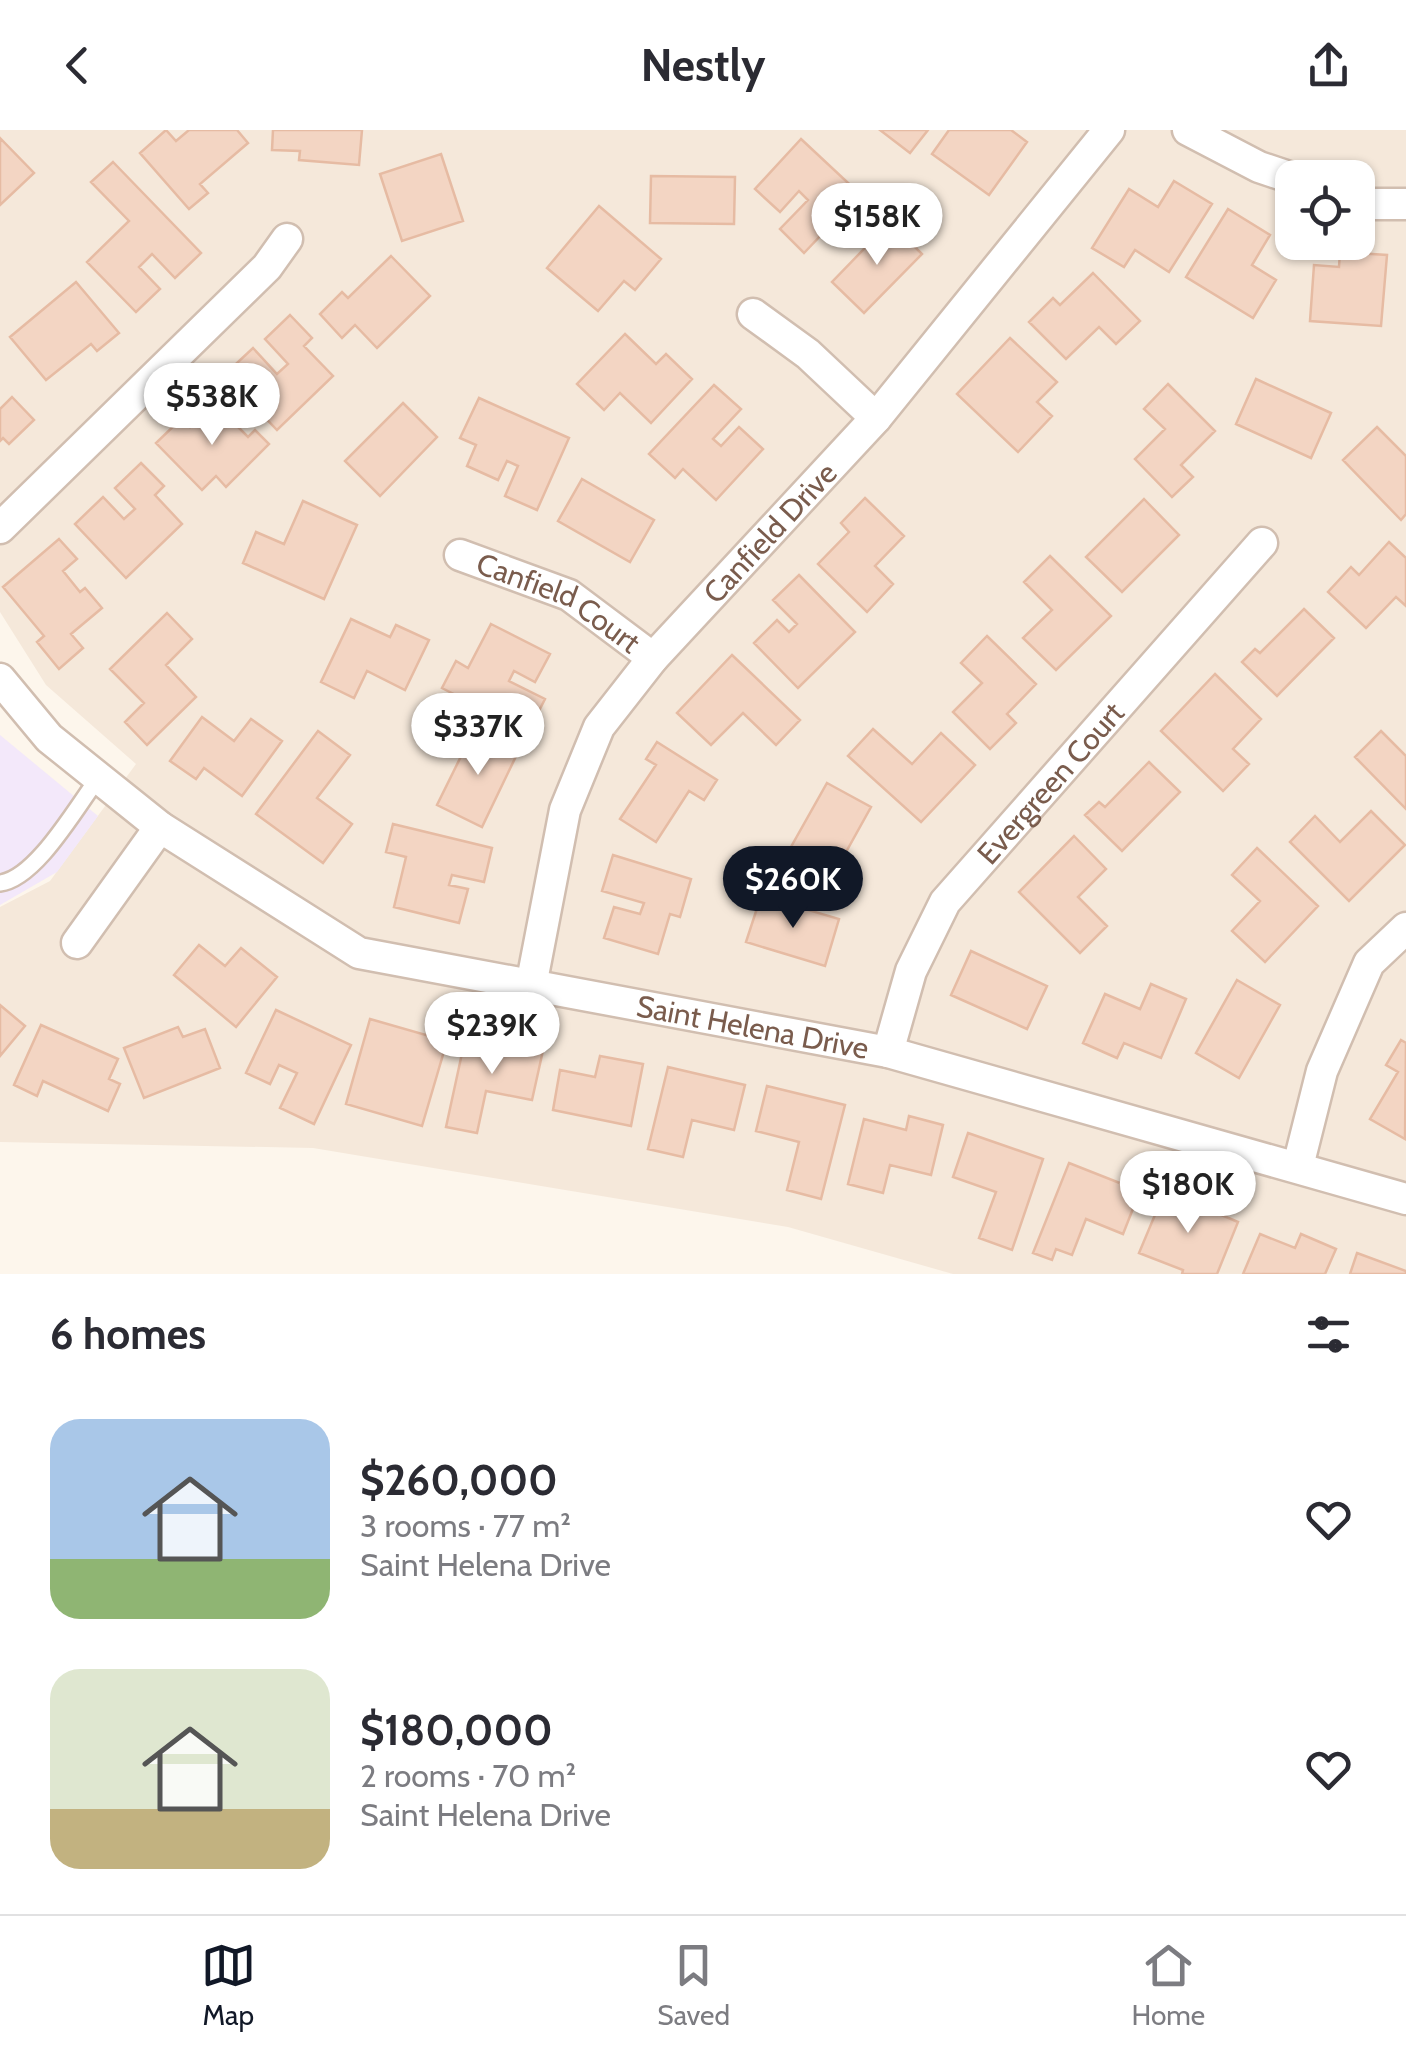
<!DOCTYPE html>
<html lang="en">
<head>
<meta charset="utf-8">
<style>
  body { margin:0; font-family:Cabin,sans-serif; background:#f2f2f3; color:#2b2b33; height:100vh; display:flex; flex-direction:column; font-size:38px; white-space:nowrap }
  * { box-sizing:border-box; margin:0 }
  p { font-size:32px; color:#7c7c81 }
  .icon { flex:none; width:55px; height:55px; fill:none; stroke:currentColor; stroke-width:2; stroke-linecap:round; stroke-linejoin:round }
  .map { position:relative; height:1144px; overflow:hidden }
  .side { display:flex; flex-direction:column; background:#fff; flex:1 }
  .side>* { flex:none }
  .controls { position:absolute; left:1275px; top:30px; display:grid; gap:20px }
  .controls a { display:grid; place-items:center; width:100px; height:100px; border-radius:20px; background:#fff; box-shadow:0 2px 8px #0004; font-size:50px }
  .price { position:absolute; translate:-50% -85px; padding:0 22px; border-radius:35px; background:#fff; color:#222; font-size:32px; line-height:65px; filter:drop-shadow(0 2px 5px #0008) }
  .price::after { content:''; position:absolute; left:50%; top:60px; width:30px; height:22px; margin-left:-15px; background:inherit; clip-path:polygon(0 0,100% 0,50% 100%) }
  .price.current { background:#111827; color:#fff }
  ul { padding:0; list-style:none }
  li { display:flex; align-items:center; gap:30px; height:250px; padding:0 50px }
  li span { display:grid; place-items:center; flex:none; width:280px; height:200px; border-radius:30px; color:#555 }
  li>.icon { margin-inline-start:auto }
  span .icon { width:120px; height:120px; fill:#fffc; stroke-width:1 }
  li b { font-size:42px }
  h2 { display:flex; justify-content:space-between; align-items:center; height:120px; padding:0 50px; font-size:42px }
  header { display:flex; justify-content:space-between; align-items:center; height:130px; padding:0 50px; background:#fff; font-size:45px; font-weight:800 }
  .dock { display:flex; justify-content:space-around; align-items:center; height:140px; border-top:2px solid #e1e1e2; background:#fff; font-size:28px; color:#7c7c81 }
  .dock a { display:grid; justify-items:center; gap:5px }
  .dock .current { color:#111827 }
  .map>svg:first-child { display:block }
</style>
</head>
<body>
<header><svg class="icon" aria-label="back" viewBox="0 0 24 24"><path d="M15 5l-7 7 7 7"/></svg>Nestly<svg class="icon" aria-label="share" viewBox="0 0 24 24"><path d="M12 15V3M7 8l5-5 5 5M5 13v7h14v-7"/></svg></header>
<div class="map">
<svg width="1406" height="1144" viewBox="0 0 1406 1144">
  <rect width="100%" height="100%" fill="#fdf6ec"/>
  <path fill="#f5e8da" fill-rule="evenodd" d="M0,0H1406V1144H953L788,1097L313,1018L0,1012V777L50,751L136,634L46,555L0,482ZM1292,48H1358V112H1292Z"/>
  <path fill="#f3e8fa" d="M0,605L98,686L57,742L0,775Z"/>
  <path fill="#f3d5c3" stroke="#e6bba3" stroke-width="2.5" d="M166,0L176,11L189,0H237L248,13L200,54L208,63L189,79L140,23Z
    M273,0H362L359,35L299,30L300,21L272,20Z
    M880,0H928L910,23Z
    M949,0H1011L1027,12L989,65L932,24Z
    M0,8L34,43L0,75Z
    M801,9L860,64L804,123L780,99L808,70L799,61L780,82L755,59Z
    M441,24L463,91L402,111L380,44Z
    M113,32L201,123L175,148L152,124L139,137L160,159L136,182L87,132L129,91L91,52Z
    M651,46L735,47L734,94L650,93Z
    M1174,51L1212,74L1169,142L1135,120L1124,137L1092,118L1129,59L1158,77Z
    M599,76L661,129L635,160L624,151L598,181L547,138Z
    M1228,79L1270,105L1252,135L1276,150L1253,188L1186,147Z
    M890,92L922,124L864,183L832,152Z
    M1340,122L1387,125L1381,196L1310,191L1314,135L1339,137Z
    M391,126L430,166L377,218L355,195L342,208L320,184L342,162L348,168Z
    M1093,143L1140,191L1116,214L1099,197L1066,229L1029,192L1053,168L1060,175Z
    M76,152L119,203L97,221L91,214L46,250L10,207Z
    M290,185L312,208L304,216L333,246L277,300L224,245L253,218L277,244L288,234L265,209Z
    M625,204L656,234L666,224L692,249L651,293L620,263L604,280L577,254Z
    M1010,208L1057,252L1037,272L1052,286L1018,322L957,264Z
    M1256,249L1331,283L1311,328L1236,294Z
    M1168,254L1215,301L1181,335L1193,347L1172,367L1135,329L1165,299L1144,279Z
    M714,255L741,279L713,309L721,316L739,297L763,319L716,370L683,339L675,348L649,324Z
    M12,267L34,290L9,314L3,308L0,311V279Z
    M479,268L569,308L537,380L505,366L518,336L507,331L498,350L467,336L476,315L460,308Z
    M214,273L248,307L255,300L269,314L226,357L216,346L202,360L156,313L181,289L190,297Z
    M403,273L437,307L380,366L345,331Z
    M1377,297L1406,326V384L1401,390L1343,330Z
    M141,333L164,356L155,365L182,394L126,448L75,394L103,367L124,389L135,379L115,358Z
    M582,349L654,390L630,432L558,391Z
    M865,368L904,406L875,436L893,454L867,482L818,434L849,402L841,393Z
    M1144,369L1179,405L1122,462L1086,427Z
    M303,371L357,395L324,469L243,433L256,402L284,414Z
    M59,409L77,429L63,441L80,462L85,458L102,478L71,504L83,518L59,539L37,512L44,506L3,457Z
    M1389,412L1406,428V476L1396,467L1366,498L1328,462L1351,437L1359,445Z
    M1050,426L1111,486L1056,540L1023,508L1052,480L1024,452Z
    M799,445L855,502L798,558L754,513L777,490L789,502L797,494L773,470Z
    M1304,479L1334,508L1277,566L1242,532L1255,519L1260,523Z
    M167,483L192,509L166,535L196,567L147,615L125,592L144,573L110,539Z
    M351,489L390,507L396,495L429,510L405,560L367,541L354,568L321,552Z
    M491,494L550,524L535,552L514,541L509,551L545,569L528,602L442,558L456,531L468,538Z
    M987,506L1036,554L1007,584L1016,593L990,619L953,582L982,553L961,533Z
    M732,525L800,590L776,615L743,583L711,615L677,583Z
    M1215,544L1261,589L1233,619L1249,634L1223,661L1161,601Z
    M202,587L234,611L251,589L282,611L242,666L204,638L196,649L170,631Z
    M475,598L519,620L482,697L437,675Z
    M873,599L912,634L941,603L975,635L921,692L848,626Z
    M318,601L350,625L317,668L352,694L323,733L256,684Z
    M1381,601L1406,626V679L1355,627Z
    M657,612L717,650L704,670L689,661L656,712L620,689L656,635L646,629Z
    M1149,632L1180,662L1122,721L1085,685L1099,672L1105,677Z
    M827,653L871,677L831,749L787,724Z
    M1371,681L1405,715L1349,771L1290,712L1315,686L1340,712Z
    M393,694L492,718L484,752L452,745L449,755L468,759L459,793L394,777L406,727L386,722Z
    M1074,706L1106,739L1078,767L1107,796L1080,823L1019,762Z
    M1257,718L1318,776L1265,832L1232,801L1260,771L1232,745Z
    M613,725L691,749L680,787L670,784L658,824L604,808L614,777L640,784L644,773L602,761Z
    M761,766L839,789L825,836L746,812Z
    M199,815L225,836L241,818L277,847L236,897L174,845Z
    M971,821L1047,856L1027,899L951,865Z
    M1237,850L1280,875L1239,948L1196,923Z
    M1151,854L1186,869L1161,928L1124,913L1117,928L1083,913L1105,864L1140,879Z
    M0,875L25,896L0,926Z
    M276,880L351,915L314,994L280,978L297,943L279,935L270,954L246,943Z
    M370,889L447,911L422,996L346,974Z
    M41,895L118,929L109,949L120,954L108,981L43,951L37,966L14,955Z
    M178,897L183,907L205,899L220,938L144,968L124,918Z
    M466,905L496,912L497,906L544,916L532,970L486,961L477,1003L446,997Z
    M1401,910L1406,913L1405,1009L1370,989L1398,942L1386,935Z
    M600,926L643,934L631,996L553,980L560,940L595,947Z
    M668,937L745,955L734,1000L692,990L683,1027L648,1019Z
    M767,956L845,975L821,1069L787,1060L799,1012L756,1001Z
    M909,986L943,995L931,1045L890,1035L883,1063L848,1054L864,989L906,1000Z
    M968,1003L1043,1029L1012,1120L979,1108L996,1062L953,1047Z
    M1069,1033L1140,1061L1123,1104L1086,1089L1072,1125L1056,1119L1052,1130L1033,1123Z
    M1165,1061L1238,1092L1217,1144H1182L1183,1140L1139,1123Z
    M1260,1104L1295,1118L1301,1104L1336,1119L1325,1144H1243Z
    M1357,1123L1406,1141V1144H1350Z"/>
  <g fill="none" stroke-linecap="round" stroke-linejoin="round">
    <defs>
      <path id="lane" d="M0,753C36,749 77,676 99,647"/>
      <g id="street">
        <path d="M1188,0L1259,37L1292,48"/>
        <path d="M1358,69L1372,74H1406"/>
        <path d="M753,184L808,224L876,288"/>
        <path d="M0,398L267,137L287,109"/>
        <path id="s1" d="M460,425L569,465L653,528"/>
        <path id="s2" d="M0,549L49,608L160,697L359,823L888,922L1406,1069"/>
        <path d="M77,813L160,697"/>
        <path id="s3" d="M531,856L565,680L599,597L653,528L876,288L1109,0"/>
        <path id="s4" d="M888,922L911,841L945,772L1262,413"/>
        <path d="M1298,1036L1322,941L1369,833L1406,798"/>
      </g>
    </defs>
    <use href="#lane" stroke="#d1beb0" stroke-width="20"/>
    <use href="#street" stroke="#d1beb0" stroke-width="35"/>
    <use href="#lane" stroke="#fff" stroke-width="15"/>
    <use href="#street" stroke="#fff" stroke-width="30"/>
  </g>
  <g text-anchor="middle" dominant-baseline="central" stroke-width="8" stroke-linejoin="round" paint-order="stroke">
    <g font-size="30" fill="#7a5c4d" stroke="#fffaf3">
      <text stroke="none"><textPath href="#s3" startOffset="528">Canfield Drive</textPath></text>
      <text stroke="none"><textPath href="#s1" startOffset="110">Canfield Court</textPath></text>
      <text stroke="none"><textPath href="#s4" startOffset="320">Evergreen Court</textPath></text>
      <text stroke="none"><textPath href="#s2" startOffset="855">Saint Helena Drive</textPath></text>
    </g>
  </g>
</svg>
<div class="controls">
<a><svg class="icon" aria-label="locate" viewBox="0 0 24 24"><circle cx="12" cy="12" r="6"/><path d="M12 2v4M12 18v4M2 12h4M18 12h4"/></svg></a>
</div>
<b class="price" style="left:877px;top:138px">$158K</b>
<b class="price" style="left:212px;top:318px">$538K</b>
<b class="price" style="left:478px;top:648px">$337K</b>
<b class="price current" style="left:793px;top:801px">$260K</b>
<b class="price" style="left:492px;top:947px">$239K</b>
<b class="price" style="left:1188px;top:1106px">$180K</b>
</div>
<section class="side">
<h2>6 homes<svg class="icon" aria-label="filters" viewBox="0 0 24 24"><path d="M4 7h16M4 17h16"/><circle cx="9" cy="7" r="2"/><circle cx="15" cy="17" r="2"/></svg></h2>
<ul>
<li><span style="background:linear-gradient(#a9c7e8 70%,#8fb573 0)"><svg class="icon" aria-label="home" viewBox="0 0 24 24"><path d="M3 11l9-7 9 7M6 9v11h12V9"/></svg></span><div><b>$260,000</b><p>3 rooms · 77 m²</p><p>Saint Helena Drive</p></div><svg class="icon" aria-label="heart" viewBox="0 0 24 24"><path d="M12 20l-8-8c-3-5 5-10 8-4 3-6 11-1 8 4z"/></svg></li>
<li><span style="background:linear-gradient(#dfe7d0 70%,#c2b280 0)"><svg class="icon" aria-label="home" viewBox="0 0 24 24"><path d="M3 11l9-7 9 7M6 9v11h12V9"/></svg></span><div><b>$180,000</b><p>2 rooms · 70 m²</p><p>Saint Helena Drive</p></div><svg class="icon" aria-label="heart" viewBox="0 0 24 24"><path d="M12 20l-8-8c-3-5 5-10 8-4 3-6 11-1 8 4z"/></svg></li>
</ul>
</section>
<nav class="dock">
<a class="current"><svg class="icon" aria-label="map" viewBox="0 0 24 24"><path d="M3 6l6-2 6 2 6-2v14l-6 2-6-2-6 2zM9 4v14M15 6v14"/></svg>Map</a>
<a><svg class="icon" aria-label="saved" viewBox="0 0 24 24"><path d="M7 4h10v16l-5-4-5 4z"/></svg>Saved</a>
<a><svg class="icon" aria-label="home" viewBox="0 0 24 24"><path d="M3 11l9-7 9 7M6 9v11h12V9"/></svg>Home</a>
</nav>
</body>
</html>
